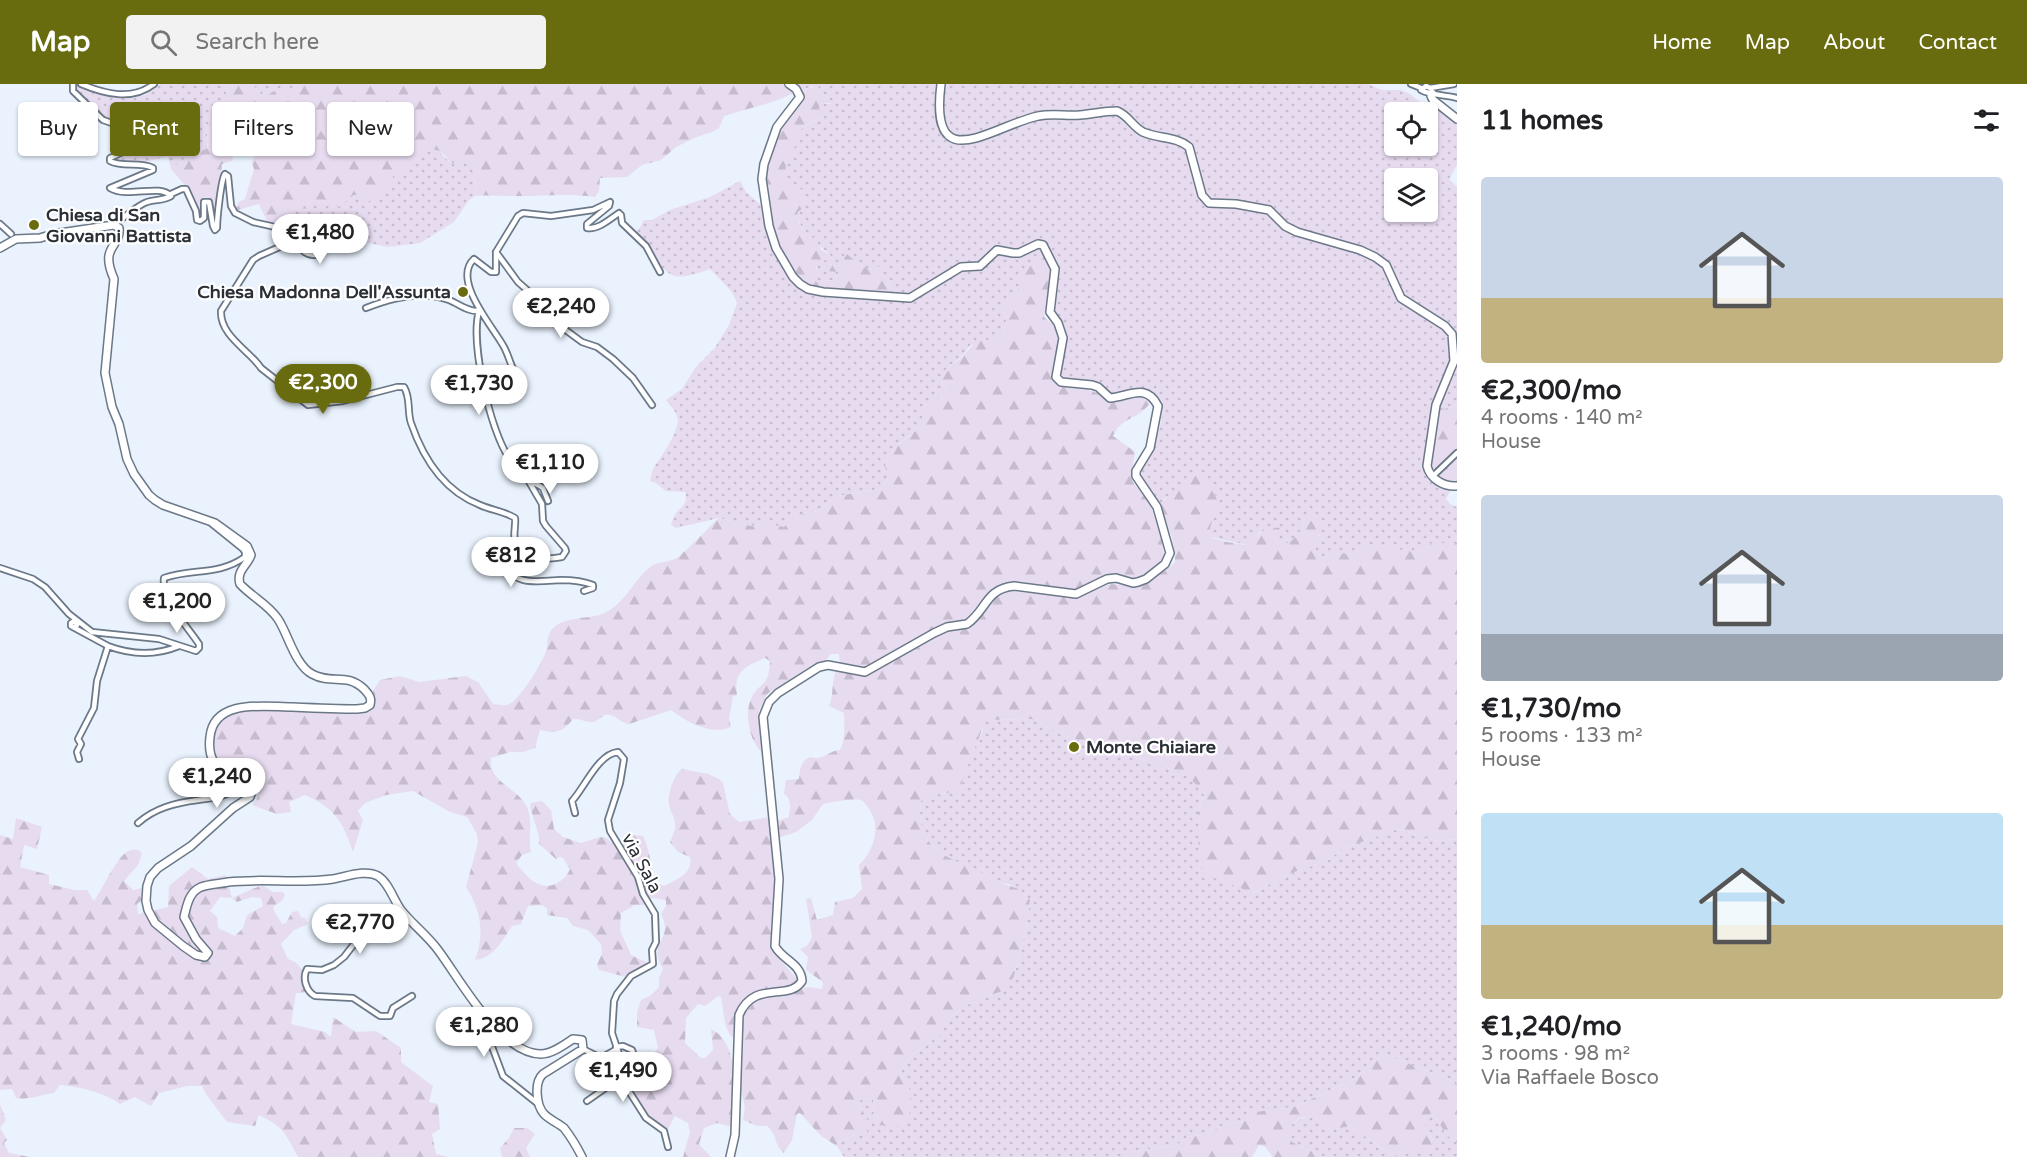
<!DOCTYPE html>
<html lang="en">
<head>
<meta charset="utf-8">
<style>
  body { margin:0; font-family:"Varela Round",sans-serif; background:#f2f2f2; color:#202124; height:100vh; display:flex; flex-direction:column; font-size:22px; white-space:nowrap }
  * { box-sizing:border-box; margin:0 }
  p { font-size:20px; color:#757577 }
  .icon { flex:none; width:33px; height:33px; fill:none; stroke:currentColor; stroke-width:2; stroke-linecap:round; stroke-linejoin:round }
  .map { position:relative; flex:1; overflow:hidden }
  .panel { display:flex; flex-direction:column; background:#fff; width:570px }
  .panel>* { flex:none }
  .guide { position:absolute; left:18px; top:18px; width:570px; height:54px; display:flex; gap:12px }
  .fabs { position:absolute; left:1384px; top:18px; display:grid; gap:12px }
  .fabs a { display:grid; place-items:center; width:54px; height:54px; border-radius:6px; background:#fff; box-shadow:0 2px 4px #0004; font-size:30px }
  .price { position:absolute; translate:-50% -51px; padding:0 14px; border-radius:21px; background:#fff; color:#222; font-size:20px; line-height:39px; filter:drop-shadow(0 2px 3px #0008) }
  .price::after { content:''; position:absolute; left:50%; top:36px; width:18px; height:14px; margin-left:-9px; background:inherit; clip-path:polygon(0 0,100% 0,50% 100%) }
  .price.selected { background:#696c0e; color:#fff }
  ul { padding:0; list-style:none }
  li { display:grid; align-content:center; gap:12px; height:318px; padding:0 24px }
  li span { display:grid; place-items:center; height:186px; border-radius:6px; color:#555 }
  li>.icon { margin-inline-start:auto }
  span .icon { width:108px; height:108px; fill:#fffc; stroke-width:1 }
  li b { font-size:26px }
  h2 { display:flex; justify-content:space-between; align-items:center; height:72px; padding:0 24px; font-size:26px }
  .tag { padding:0 21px; border-radius:6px; background:#fff; box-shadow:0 2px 4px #0004; font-size:21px; line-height:54px }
  .tag.selected { background:#696c0e; color:#fff }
  header { display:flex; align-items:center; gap:36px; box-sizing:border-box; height:84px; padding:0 30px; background:#696c0e; color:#fff }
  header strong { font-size:28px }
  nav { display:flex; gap:33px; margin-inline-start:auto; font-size:21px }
  .search { width:420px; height:54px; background:#f2f2f2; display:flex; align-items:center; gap:15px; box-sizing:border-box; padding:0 21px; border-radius:6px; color:#757577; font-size:22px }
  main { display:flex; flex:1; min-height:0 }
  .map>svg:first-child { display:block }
</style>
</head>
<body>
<header>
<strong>Map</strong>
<div class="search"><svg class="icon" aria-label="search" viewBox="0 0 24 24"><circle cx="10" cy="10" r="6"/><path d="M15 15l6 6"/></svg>Search here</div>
<nav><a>Home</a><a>Map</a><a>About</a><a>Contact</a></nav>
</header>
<main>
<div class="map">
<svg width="1457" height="1073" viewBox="0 0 1457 1073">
  <defs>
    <pattern id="grass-dots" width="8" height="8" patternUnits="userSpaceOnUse" patternTransform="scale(1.5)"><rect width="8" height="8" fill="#e7dbf0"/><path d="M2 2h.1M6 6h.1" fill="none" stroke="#c6bcce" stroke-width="1.8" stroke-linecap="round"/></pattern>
    <pattern id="forest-firs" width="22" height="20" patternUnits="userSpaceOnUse" patternTransform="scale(1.5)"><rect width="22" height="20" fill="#e7dbf0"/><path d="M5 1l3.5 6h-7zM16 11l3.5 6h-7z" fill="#c6bcce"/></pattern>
  </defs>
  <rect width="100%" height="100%" fill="#e9f2fd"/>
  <path fill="url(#grass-dots)" fill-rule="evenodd" d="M160,0H229L222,22L207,51C209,61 208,67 196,68L190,60L184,75L171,85L168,72L146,78H116L117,74L159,54L160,48L158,46C117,39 103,43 76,5L77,2C105,9 136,26 160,0Z
    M252,0H298L292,4H280L266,13L263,12Z
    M794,0H938C935,20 930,43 950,55C972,69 1013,41 1037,35C1051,32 1065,35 1079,34C1092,34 1104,30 1116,30L1121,32L1142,51L1176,60L1187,65L1199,112L1208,122C1224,125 1253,121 1267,129C1278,135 1283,146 1295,151C1319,160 1365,164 1382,182C1391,191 1389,209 1400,218C1416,230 1435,237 1449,251L1450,277L1433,320L1424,382C1427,395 1438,402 1451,405L1446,415L1450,420L1457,423V459H1432L1416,470L1371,461L1353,470L1340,469L1321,473L1316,469C1314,461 1315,457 1320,451L1305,435C1300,450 1297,456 1281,462L1276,458L1274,452L1261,447L1248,461L1210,453V440L1216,428L1170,411L1165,414L1160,422L1142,397L1139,388C1149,375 1166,338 1161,321C1159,312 1147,306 1139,305C1129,304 1121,310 1111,311C1091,292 1086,300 1063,296L1059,292C1064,263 1071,251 1053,227L1058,184L1045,159L1038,156C1030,159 1024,166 1015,166C1008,166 1003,162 995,163L981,178L975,180H960L909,211H887L892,196L887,200H884L873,186L861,182L847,170L844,181L837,182L828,180L839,188L833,196L817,198L814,196L816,194L817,181L831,172C824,165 795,143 798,131C799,126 803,122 806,118C804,104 802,106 790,103L785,91V82L802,43L824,33L819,26L820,20H830L829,14L818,8L813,2L801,7Z
    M943,0H1369L1382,6H1401L1410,10L1420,18L1438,23L1457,41V81L1449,95L1457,103V321L1444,325L1438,322L1453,285L1455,249L1402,212L1388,180L1298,146L1286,140L1274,127L1210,117L1204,110L1191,62L1145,46L1124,27L1076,29L1049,28L976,52L958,54L947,46L940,23ZM1395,28H1428V62H1395ZM1395,94H1428V128H1395Z
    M431,65L437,66L451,79H472L476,85L475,112L469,116L454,138L420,159L388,163L363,158C349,171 336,169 318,169L316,162L298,146L289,130L294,123L312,116C327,122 339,122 352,111H359L364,115L392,92L415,76L419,71Z
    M740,97L746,108L761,121L765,140L777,173L789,194L799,205L809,210L907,217L920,213L960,187L981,186L998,170L1013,171L1037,162L1044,166L1045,173H1040L1020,203L1007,217L1004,224L1006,237L1003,251L992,257L970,261C967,266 964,270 960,274C950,283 933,290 946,305C941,319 929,316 921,326L924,340C905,357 882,364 888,394L880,405L838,412L818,427L798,431L784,444L764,439L751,442L719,434L676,444L671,441C672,438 673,434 675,431C680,422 689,421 685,408L666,407L656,399L650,397C651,393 652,387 654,383C661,373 682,344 677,332C675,326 670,321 666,316L682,305L696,283L714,265L729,241L737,219L732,208L710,185C700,188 682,196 672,191C664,186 662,182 652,179L644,162L621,141L625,139L635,148L639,145L644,136H652L670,126L710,113Z
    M1031,635L1069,653L1184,689L1205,708L1198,728L1253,809L1291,789L1327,777L1342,765L1398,745L1437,757L1457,755V1000L1444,993L1383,970L1354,995L1305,1018L1293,1023L1257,1028L1247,1036L1221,1042L1205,1051L1192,1052L1174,1062L1134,1067L1126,1073H844L837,1062L838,1057L850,1054L855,1050L864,1052L867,1035L861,1024L860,1016L873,1014L874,1035L882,1040L896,1042L908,999L900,991L905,979L913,970L940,951L949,934L975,916L1000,908L1014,892L1026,845L1030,816C1024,811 1018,804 1011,801C1007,799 1002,799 998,798C989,794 981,788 973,785C939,770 915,759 921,717L932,710H945L982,649L985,636Z
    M1432,1029L1447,1051L1457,1059V1073H1324L1292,1058L1288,1046C1294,1036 1304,1032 1316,1033L1330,1046L1350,1042L1394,1072L1405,1065L1433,1056L1422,1034Z"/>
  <path fill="url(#forest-firs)" fill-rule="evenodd" d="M229,0H252L263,12H266L280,4H292L298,0H784L794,9C772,20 748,24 724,32L719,44L712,48L694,54L676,63L661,76L642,81L627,93L600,94L599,107L595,113C567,109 545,112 518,112C503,112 490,111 475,112L476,85L472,79H451C438,61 430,63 416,76C410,81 405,81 402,88L393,92C395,106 379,111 368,118H365L364,115L359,111H353L339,123L326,122L312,116L308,125L294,123L289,130L298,146L267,137L259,120L238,126L235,124L239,118L245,115L254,85L252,79L255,70L254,60L243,56C232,62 235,67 232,77L222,80L218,126L215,130L209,114L204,113L202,118L201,133L188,105L171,85L184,75L190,60H193L194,66C199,69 203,67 208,63L207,44L222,22Z
    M819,1L818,8L829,14L831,19L820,20L819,26L824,30V33L803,42L792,70L786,79L785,91L791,97V103L800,104L805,109L806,121L798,128C795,145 811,149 818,159C820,162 820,165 823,167C826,169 829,170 831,172L817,182L816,185L822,191L814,196L817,198L833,196L839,188L826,187L824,184L828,180L837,182L844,181L845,178L841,173L847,170L861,182L873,186L879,182L884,186L880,195L887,200L895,195L896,204L887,211C866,209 824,209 806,200C779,186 764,120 766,92C767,76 774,59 780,44C786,31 806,22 801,7Z
    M1040,173H1045L1051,188L1044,233C1048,237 1056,242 1058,246C1062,254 1051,281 1052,294C1067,309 1075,302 1092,307C1099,309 1106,316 1114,317C1127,319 1138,307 1150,319C1138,336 1122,332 1113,352L1135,368L1131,393L1133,398L1150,420L1162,456L1164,473L1161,478L1150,489L1137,496L1107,491L1077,505L1066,506L1023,498H1010L999,501L991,506L964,537L936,544L864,585L840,580L839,570H831L826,576L812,581L767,610L759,627L763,669C750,660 744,630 751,615C759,597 769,605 770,577L765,574C745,582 733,588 737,611L733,612L729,635L731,643C711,652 687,638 671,626L629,640C621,639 618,633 611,631C602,628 600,637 593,638C586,639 580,634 573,635C563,648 556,650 540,646L535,664L523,668H510L491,674C488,697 514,703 524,718C535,734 527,750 531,768L522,771L516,779C525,791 540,809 557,799C563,796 567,792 570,785L563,774L559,773L556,775L539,760V752L530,723L531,719L542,717L551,726L554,745L563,753L581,759L600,753L606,754L611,758L623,759L634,751L643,752C650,766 651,782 654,797L664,802C677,795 693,790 690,773L678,768L670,758C672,753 674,749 675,744C676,734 671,729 669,721C667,711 674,690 682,685L708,690L719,695L723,699L730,730L739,738L770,733L777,802L771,850L772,860L778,873L796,894V900C755,910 737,904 734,953H732C723,943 724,926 721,913L718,912L705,922L698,920L686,934L685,959L701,974H705L713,966L711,945C742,960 733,1013 733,1043L717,1039L704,1044L699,1060L711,1073H683L690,1048L688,1039L675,1032L667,1047L651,1039L632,1011C641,1002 645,992 654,984V969L658,964L654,946L637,943V928L641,916L650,912L659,903V894L663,885C646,855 675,858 661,830L666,822V816L651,814L644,821H635L621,829L620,846L631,871L646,878L643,883L626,893L599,886L597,881L602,869L601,860L588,846L573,842L567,834L547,831V824L542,821L528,822L521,840L512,842C502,857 494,874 475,876C485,850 481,826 466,803L478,759L477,750L467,733L450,728L413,707L386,711L365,719L358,727L363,736L353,768C343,738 335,724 305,711L289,718L291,728L277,730L252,721C277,693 233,692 218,679C211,674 212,665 212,658C213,648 216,640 224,634C250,615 328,628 361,630L367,628L375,619L373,607L380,596L400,592L419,598L466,592L478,598L493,620C497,620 503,622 507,621C518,619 543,578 546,567C548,562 547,557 548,553C555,530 587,537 605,529C625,519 633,497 650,483C658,477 667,479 675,475C684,470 710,442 719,434L751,442L764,439L784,443L798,431L818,427L838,412L880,405L888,394L885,382L888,369L924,340L921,326C929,316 941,319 946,305L940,294C944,283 954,281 962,273C969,266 972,260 980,254L992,257L1003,251L1006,237L1004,224L1007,217L1020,203V190L1035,176Z
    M1457,321V399C1443,398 1436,394 1430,381L1438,322L1444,325Z
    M1201,388C1209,399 1222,414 1216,429C1212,438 1209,442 1210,453C1220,457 1237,460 1248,461C1258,450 1264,442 1280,444L1275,452L1276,458L1281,461C1297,456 1300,450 1305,435L1317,433C1327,447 1313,454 1316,469L1321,473L1340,469L1353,470L1371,461L1410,467L1416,470L1432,459H1457V755L1437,757L1398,745L1342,765L1327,777L1291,789L1253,809L1207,791L1199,778L1198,728L1205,709L1184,689L1069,653L1031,635L986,636L958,707C944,710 934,709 921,717C915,760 940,771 975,785C983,789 991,795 999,798C1016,805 1017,801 1030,816L1026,845L1014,892L1008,902L1000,908L975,916L949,934L940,951L913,970L905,979L900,991L908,999L911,1011V1025L907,1036L902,1041L896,1042L877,1041L874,1035L873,1014L860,1016L861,1024L867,1035V1051L864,1052L855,1050L850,1054L838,1057L837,1062L821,1052L800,1029L797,1030L792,1056L784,1069C773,1060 779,1053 767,1042H757L743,1036L745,1023L741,1007L739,980L743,932L752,920L766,913L793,908L808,903L822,905L823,898L806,886L808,873L800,865L807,862L812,853L806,815L811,814L817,836L833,831L835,818L853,814L862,805L859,781C875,766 882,740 867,722C864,719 865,718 861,716C856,714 829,718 823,720L812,736L796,748L778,754L777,737L789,733C790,723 792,716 784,709L786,696L799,695C800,685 800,678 810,673C823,677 828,667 840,666C846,654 844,642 844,629L829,622C834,610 831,600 836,587L870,591L880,583L938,550L968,542L998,510L1007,507L1074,513L1082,512L1110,500L1138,502L1168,485L1175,478V470L1172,453L1160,422C1167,411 1189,392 1201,388Z
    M16,734L42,743L37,765L24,761L20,783L49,791V800L75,806H87L94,817C103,805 117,771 129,767C132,765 136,766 139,766L142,770L138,781L124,797L133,806L142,804L141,817L137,820L138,830L168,823L169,802L192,783L208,795L226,791L232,814L262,801L273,808H283L285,811L282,817L274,822L273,825L282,840L286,839L292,828L298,827L301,833L305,834L308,840L294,846L281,860L288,875L295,878L302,885V900L306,908L296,909L291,940L325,948L331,953L333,933L356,948L376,947L401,964V978L433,1002L429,1018L438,1020L440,1045L432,1050L436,1070L449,1073H298C285,1049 284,1043 259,1031L255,1042L227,1038L206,1010L202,1002H187L159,1009L151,1022L135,1013L120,1020C103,1008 81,1003 60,1001L54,1009C40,1011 30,1016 16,1014L12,1005L0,1006V751L13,755ZM220,813L232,814L237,818L252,813L261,814L263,822L247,831L243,844L235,852L218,844L217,833L210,827Z
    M1383,970L1444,993L1457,1000V1059L1447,1051L1432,1029L1423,1034L1433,1057L1430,1068L1405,1065L1394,1072L1350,1042L1330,1046C1316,1034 1300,1024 1289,1046L1292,1058L1324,1073H1273L1265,1063L1259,1061L1252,1073H1126L1134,1067L1174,1062L1192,1052L1205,1051L1221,1042L1247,1036L1256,1028L1293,1023L1305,1018L1354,995Z
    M0,1020L6,1036L0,1044L7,1056L4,1059L9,1069L30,1073H0Z
    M514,1044H527L535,1050L526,1064L530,1073H502L500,1064L509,1054Z"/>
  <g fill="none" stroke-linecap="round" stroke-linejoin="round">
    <defs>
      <path id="street" d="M73,0V7L103,36L126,44L156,48L155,53L110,74V77C123,84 140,77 153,84V86L110,104C129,115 159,99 171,112C163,117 156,115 147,118C136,122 127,132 117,138L114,141
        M81,0C105,10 132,17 154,0
        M1411,0L1421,4
        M1454,0L1430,4L1426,2L1421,6C1428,11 1447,11 1457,14
        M171,110L182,105H186L196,127L197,136L200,137L204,134V118H209L213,142L215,146L217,144C217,135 221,95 225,90L228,92L231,122L235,129L253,138L284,145L290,147L293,151L291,158L259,172L253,176L221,227C220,252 249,266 261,284L308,321L343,317L397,303H404C411,314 407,328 411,339C423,374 444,407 480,421C491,426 504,427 515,434C516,441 513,450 515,457C521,475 547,476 562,473L566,467L565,464L546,442L543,437L542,420L528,396
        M0,140L11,150
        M294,153C298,162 305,172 315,171V166L300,144
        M496,168L518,198L535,213L552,236L582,258L597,263L613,275L633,294L652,321
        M366,224C391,214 422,206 449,216C459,220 468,228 479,227C470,259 490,346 509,374C514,381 520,389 527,395C532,399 538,400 543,404L548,417
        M520,297C512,288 510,274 504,263C494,244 451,196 474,175L491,188H496V168L518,132L523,129L551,132L593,126L610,118L609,122L587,140V144C598,146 610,135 619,129L621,131L622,139L646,162L660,188
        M1433,392L1457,369
        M530,472L529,475L521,482L510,475C506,504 542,497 560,496C571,496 583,497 593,501V504L584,507
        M0,484L33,495L45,503L69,530L92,548L159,555L196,567L199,564V560C187,542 161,515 164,494C193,484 218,492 245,473V468L243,465L212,440
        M77,541L74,537L71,539V542L108,562
        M79,675L77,668L81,660L78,655L94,624L97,597L108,562C132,571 155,572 179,562
        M575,729L572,717C585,703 598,670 618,668L624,675L620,699L608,736L610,747L638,793L643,810L655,830L656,858L652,866L653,880L631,892L617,910L614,917L612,949L620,973L618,989L607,1003L587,1017
        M138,739C155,724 175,719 198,716C211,714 223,714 234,706L235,703L233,699L211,683L209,680L211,675
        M404,829L365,846L344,873L334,881L322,886L307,885C302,894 306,907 315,912L353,914L380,932H390L393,924L412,912
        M487,936L491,960L503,992L537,1019
        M616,963L623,962L632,966L634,971L624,980L625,1001L646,1034L664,1047L668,1063
        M583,965L601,974L617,965"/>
      <path id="secondary" d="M941,0C929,95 990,43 1038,32C1053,29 1065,32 1080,31C1092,30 1104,27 1117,27C1128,31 1133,43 1143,48C1158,55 1176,52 1189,63L1202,111L1209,119L1236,120L1269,126L1285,142L1297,148L1360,166L1375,173L1386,181L1401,214L1445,242L1452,250L1454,277L1436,321L1427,382C1430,395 1444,403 1457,402
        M1432,9L1431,12L1433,16L1457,35
        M0,164L16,155L40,154L53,150L114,141L119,144C121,164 99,161 114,195L105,289L112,323L119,340L127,375L134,390L149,411L155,416L163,421L215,439L247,462L251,471C247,482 236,487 240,500C252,513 268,520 278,535C288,550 295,581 312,590C332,601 346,588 364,605C369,611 372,613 370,621L365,624L357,625C336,625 314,624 292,623C265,623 214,614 210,653C206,687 227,685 250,700L253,704L250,713L233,724L191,762L158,784L150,793L147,802L146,817L148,826L155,839L183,862L196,871L205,873L208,869L196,855L184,833C187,821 189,808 201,803C209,800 219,800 228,798C263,794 298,800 333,795C346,793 365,785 378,792C389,799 393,815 401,826C412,840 427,851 438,866C460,895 500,970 541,970C552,970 564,961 573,955L582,956L583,965L543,990C534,998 536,1021 544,1030C550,1036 558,1039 564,1044C571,1053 577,1063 582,1073
        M730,1073L735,1051L739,931C754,895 789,918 802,897C801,879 782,876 775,862L779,795L763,633L769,618L778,609L819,583L828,581L865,588L934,549L947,543L967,540C987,526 985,505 1014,502L1076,510L1107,495L1116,494L1133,499L1138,498L1146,495L1165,480L1170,469L1157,423L1136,392V387L1150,364L1158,322C1146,298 1128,313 1110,314L1098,303L1092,301L1061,298L1056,293L1063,254L1058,239L1050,228L1055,185L1043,161L1038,160L1019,169H1013L997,166L980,182L961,183L910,214L823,208L808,205L800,200L793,193L776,164L769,142L762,95L764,80L777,43L800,13L796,5L789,0"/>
    </defs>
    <use href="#street" stroke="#6b7888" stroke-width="8"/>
    <use href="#secondary" stroke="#6b7888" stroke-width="10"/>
    <use href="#street" stroke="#fff" stroke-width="4.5"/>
    <use href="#secondary" stroke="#fff" stroke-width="7"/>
  </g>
  <g fill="#696c0e" stroke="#fff" stroke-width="2">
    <circle cx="34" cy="141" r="6"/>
    <circle cx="463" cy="208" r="6"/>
    <circle cx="1074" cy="663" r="6"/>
  </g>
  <g text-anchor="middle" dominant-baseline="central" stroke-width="4.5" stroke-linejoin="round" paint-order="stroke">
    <g font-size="18" font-weight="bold" fill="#2b3037" stroke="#fff" text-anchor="start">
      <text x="46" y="131">Chiesa di San<tspan x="46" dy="21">Giovanni Battista</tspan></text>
      <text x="451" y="208" text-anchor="end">Chiesa Madonna Dell'Assunta</text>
      <text x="1086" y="663">Monte Chiaiare</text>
    </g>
    <g font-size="18" fill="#2b3037" stroke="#fff">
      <text transform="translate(642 779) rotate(62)">via Sala</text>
    </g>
  </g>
</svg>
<div class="fabs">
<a><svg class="icon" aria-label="locate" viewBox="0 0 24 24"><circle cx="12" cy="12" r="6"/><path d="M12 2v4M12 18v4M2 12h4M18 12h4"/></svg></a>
<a><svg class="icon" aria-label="layers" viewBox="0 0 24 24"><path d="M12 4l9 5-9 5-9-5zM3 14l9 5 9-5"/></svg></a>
</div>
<b class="price" style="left:320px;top:181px">€1,480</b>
<b class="price" style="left:561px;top:255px">€2,240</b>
<b class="price selected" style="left:323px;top:331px">€2,300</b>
<b class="price" style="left:479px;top:332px">€1,730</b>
<b class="price" style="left:550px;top:411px">€1,110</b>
<b class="price" style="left:511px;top:504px">€812</b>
<b class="price" style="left:177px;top:550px">€1,200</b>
<b class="price" style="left:217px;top:725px">€1,240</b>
<b class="price" style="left:360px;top:871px">€2,770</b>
<b class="price" style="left:484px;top:974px">€1,280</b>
<b class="price" style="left:623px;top:1019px">€1,490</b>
<div class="guide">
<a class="tag">Buy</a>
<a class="tag selected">Rent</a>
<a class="tag">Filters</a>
<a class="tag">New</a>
</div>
</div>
<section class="panel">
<h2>11 homes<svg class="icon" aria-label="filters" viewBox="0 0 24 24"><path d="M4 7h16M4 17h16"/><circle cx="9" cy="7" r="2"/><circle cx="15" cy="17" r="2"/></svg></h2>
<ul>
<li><span style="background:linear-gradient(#c9d6e8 65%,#c2b280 0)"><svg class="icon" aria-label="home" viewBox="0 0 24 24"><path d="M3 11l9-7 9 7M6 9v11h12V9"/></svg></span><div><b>€2,300/mo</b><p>4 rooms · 140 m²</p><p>House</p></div></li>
<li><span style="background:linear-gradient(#c9d6e8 75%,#9aa5b1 0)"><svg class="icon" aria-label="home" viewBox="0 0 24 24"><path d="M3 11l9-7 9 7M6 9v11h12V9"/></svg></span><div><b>€1,730/mo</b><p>5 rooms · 133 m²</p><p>House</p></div></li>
<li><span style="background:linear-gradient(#bfe0f5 60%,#c2b280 0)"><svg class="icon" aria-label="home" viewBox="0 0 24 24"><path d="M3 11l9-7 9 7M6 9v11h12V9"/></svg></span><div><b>€1,240/mo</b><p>3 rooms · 98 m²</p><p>Via Raffaele Bosco</p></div></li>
</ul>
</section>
</main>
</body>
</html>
